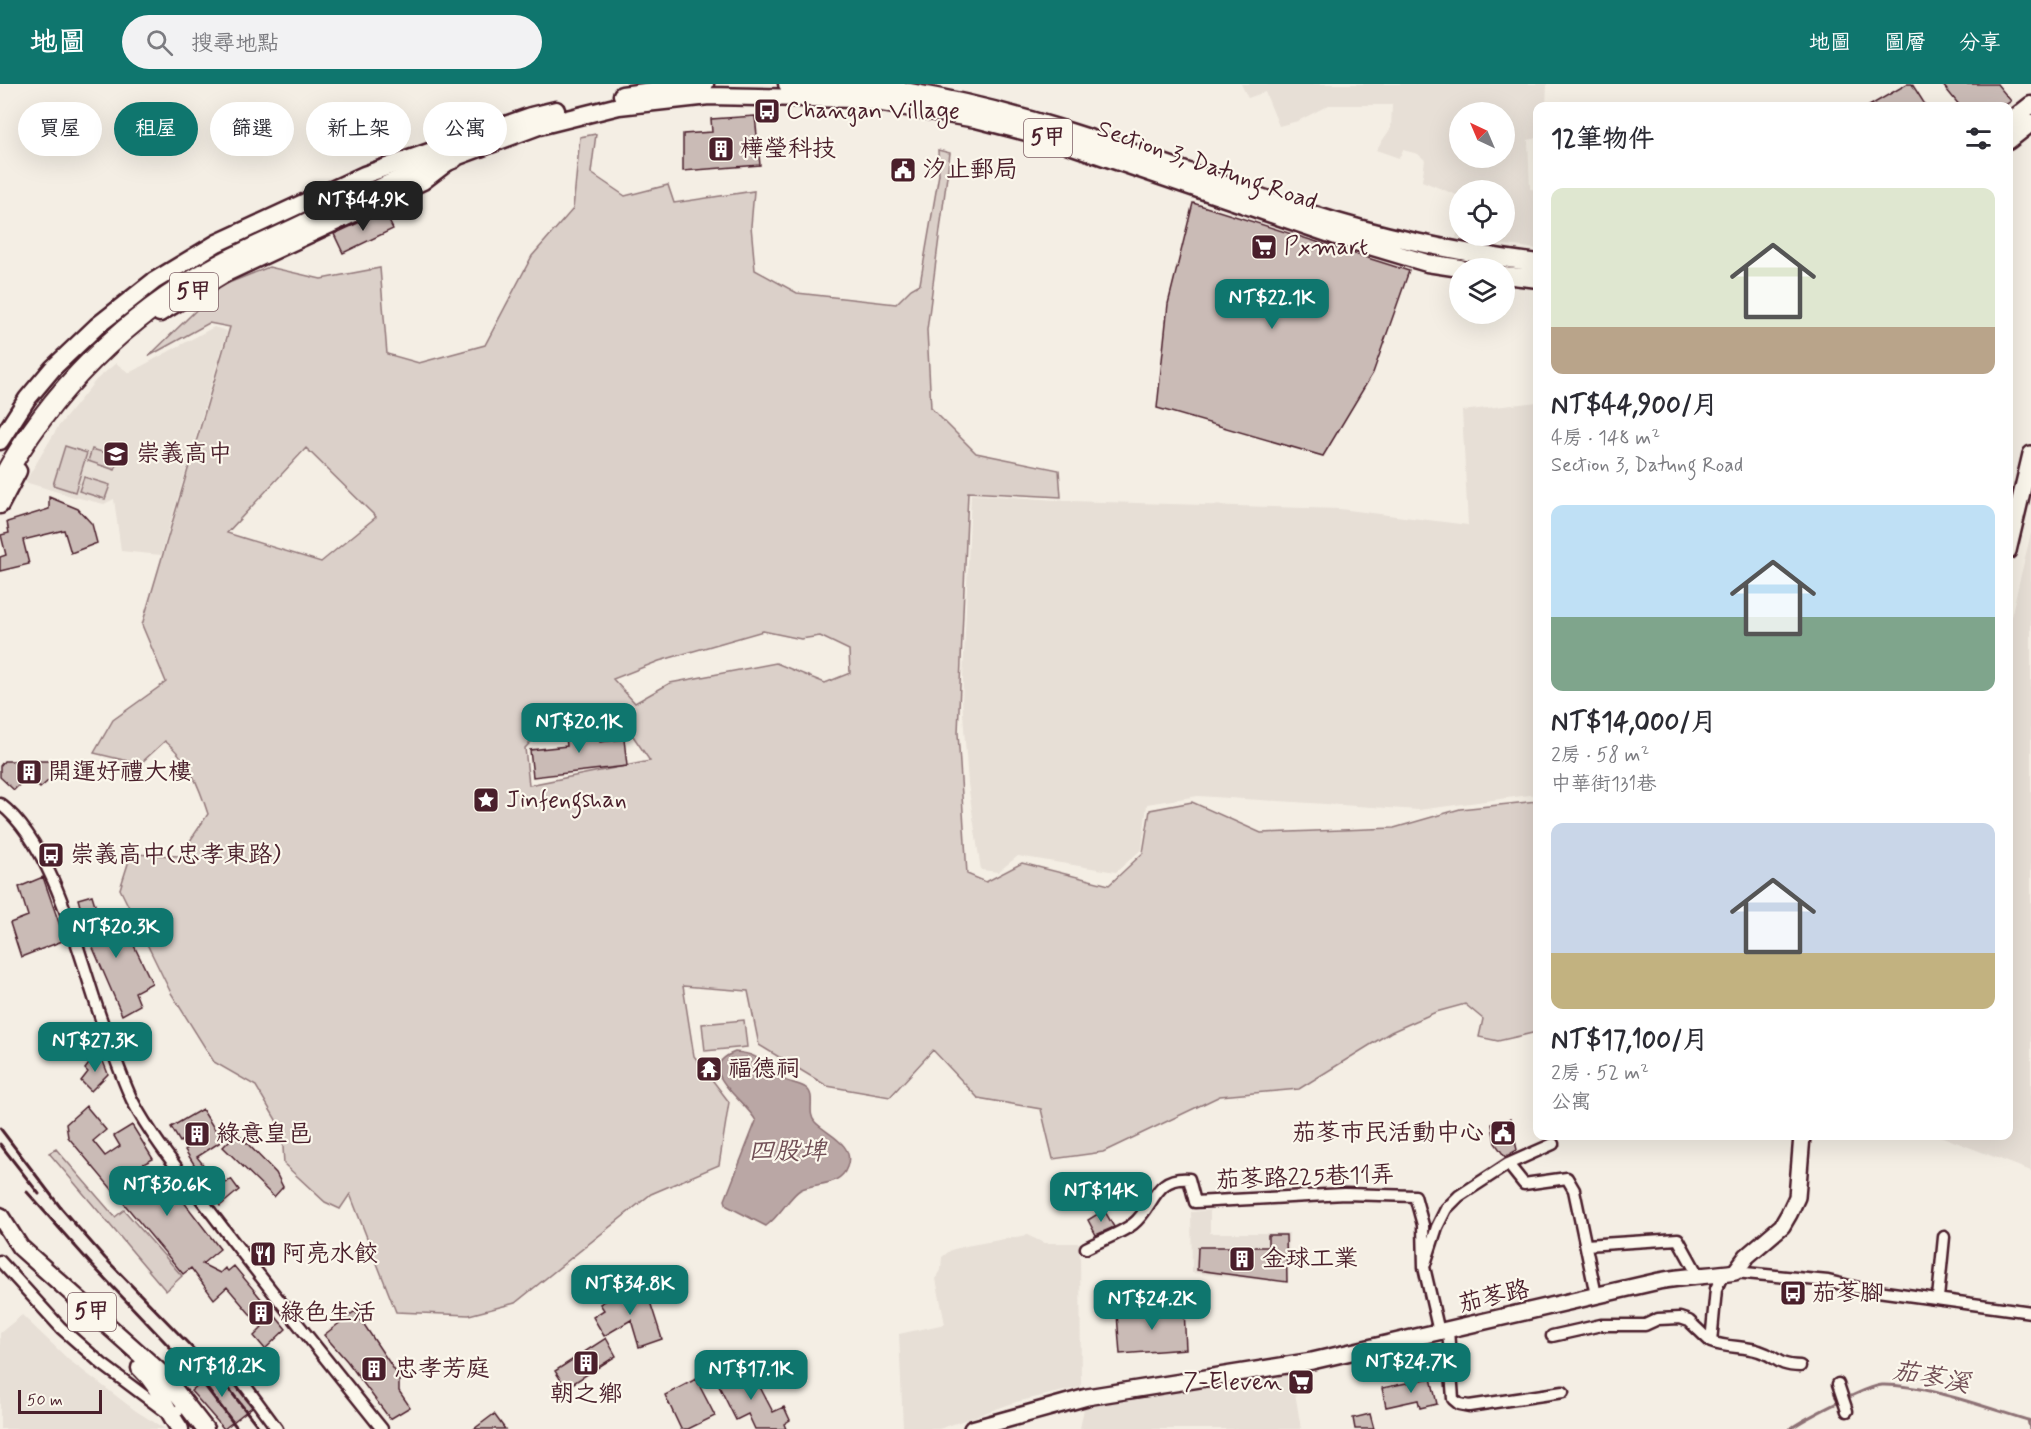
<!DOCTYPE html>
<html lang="zh-TW">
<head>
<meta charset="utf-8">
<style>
  body { margin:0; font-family:Mynerve,"LXGW WenKai TC",sans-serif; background:#f2f2f3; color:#2b2b33; height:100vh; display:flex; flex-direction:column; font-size:22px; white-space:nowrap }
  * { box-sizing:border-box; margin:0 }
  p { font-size:20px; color:#7c7c81 }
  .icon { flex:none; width:33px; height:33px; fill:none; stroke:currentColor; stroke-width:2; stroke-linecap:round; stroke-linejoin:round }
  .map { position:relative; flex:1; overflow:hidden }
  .side { position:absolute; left:1533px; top:18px; width:480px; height:1038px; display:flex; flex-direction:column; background:#fff; border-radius:12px; box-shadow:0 6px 24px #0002 }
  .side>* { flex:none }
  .hud { position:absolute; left:18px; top:18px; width:570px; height:54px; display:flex; gap:12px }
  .needle { width:39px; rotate:316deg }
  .tools { position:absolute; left:1449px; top:18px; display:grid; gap:12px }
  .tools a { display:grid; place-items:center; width:66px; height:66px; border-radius:50%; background:#fff; box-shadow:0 6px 24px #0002; font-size:30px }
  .scale { position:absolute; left:18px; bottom:15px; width:84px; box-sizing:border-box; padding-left:6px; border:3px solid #4a1f2b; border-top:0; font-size:16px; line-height:21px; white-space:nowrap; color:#4a1f2b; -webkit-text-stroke:4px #fbf7ec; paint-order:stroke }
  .price { position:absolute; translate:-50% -51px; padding:0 14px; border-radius:12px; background:#0f766e; color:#fff; font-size:20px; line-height:39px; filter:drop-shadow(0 2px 3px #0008) }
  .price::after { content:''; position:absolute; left:50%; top:36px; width:18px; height:14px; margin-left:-9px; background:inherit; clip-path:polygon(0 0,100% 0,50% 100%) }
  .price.selected { background:#222; color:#fff }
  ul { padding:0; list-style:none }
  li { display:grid; align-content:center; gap:12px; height:318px; padding:0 18px }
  li span { display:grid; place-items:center; height:186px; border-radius:12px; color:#555 }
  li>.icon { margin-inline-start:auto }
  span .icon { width:108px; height:108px; fill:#fffc; stroke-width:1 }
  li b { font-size:26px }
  h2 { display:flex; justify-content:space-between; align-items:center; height:72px; padding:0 18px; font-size:26px }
  .chip { padding:0 21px; border-radius:27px; background:#fff; box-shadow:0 6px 24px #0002; font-size:21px; line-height:54px }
  .chip.selected { background:#0f766e; color:#fff }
  header { display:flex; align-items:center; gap:36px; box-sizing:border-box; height:84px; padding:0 30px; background:#0f766e; color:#fff }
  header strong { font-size:28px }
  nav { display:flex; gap:33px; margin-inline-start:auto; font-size:21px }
  .search { width:420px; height:54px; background:#f2f2f3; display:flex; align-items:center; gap:15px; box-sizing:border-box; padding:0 21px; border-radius:33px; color:#7c7c81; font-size:22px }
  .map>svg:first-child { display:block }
</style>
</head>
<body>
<header>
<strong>地圖</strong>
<div class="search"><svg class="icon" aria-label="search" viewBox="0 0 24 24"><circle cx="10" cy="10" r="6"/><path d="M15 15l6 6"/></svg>搜尋地點</div>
<nav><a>地圖</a><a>圖層</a><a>分享</a></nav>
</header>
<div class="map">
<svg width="2031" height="1345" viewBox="0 0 2031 1345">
  <rect width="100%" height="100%" fill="#f4eee4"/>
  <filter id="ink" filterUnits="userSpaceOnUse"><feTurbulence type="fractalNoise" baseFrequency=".0167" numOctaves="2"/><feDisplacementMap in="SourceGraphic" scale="12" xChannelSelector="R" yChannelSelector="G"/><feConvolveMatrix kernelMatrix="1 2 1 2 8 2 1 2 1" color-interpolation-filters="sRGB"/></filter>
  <g filter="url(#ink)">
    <path fill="#e7dfd6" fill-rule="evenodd" d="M1241,0H1547L1546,22H1538L1537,54L1528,56L1530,105L1537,106V165L1456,154L1459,142L1460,152H1504V106H1460L1459,112L1422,97L1425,76L1418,70L1403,66L1399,74L1376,66L1391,44L1392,21H1329L1298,37L1279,42L1265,8L1248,14ZM1460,28H1504V74H1460Z
      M214,243L227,247L161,471L121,467L114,415L104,420L71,412L25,398L58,343L96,296L116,279L129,289Z
      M1537,318V710L1419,726L1198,712L1147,720L1142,765L1116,788L1018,772L998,788L981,786L968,700L962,615L971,410L1070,417L1340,425L1468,441L1462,327Z
      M2031,449V1087L1940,1052H2008V545Z
      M1210,1126V1149H1289L1288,1199L1192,1189L1191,1128Z
      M1027,1151L1044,1159H1080L1081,1303L1016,1318L939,1345H903L899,1250L945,1240L936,1195L941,1186L942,1173L951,1166L966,1162Z
      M22,1231L69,1276L136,1327L165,1345H0V1249Z
      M1292,1290L1301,1345H1080L1084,1324L1136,1314Z"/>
    <path fill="#dbd0c9" stroke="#92787a" stroke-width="1.5" fill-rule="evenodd" d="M596,50L591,89L625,112L668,101L674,119L754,107L751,142L755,186L797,209L896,220L911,205L920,200L939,90L938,66L950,69L927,246L931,324L976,369L1059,386L1061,413L968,408L958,649L967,790L986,798L1022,779L1109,801L1143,769L1150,726L1192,718L1261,749L1394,744L1460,725L1537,717V948L1498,957L1479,953L1483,935L1465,920L1436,928L1391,948L1299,1005L1220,1012L1103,1068L1053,1075L1041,1025L978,1014L933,966L890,1013L827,1002L759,961L748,907L683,902L694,972L729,1018L719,1081L651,1110L515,1219L469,1231L396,1228L350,1110L340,1125L325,1118L284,1080L282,1046L256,1002L214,978L171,909L120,805L131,770L180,772L208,730C199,702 189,676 165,657L140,680L94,669L113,636L166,598L142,541L230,243L209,239L149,272L221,202L269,183L321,195L380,184L387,270L419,279L485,261L532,172L573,125L580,53ZM306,364L376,433L321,478L227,449ZM763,547L801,555L820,552L849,566L850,589L825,599L776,579L670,599L635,619L613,595L659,577ZM614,624L650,677L529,701L525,664L558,630Z
      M65,362L87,369L75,408L53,401Z
      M92,365L119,373L115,386L88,377Z
      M84,393L110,401L105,415L79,407Z
      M744,936L747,963L705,967L702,940Z
      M56,1065L115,1133L124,1126L182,1192L166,1207L49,1069Z"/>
    <path fill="#baa7a5" stroke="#8d7174" stroke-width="1.5" d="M735,968C763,970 761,981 781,994C788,999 799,999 806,1004C817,1012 806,1028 815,1038C826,1050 856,1060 847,1083C840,1103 816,1098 800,1106C789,1113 780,1132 766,1142L727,1122L725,1116L756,1037C746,1016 691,985 735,968Z"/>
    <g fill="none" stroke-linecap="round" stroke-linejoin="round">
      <path stroke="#8d7174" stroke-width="3" d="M2028,1336L2030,1345
        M1790,1345C1804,1335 1867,1302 1882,1301C1924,1300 1990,1325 2031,1337"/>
    </g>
    <path fill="#cabbb6" stroke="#4a1f2b" stroke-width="1.5" d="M1907,0H1912L1926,22H1869Z
      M1942,0H1997L2011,17L2004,22H1960Z
      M755,32L760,81L683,87V50L712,48L711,35Z
      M1193,119L1409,187L1373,289L1323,372L1157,324L1168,220Z
      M384,127L393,145L343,169L334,150Z
      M49,413L78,425L92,440L97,459L71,469L64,446L23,456L29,480L0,487V473L6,471L1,451L9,449L7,438L49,425Z
      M598,641L600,658L624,655L627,682L533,693L530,666L567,662L565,645Z
      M4,677H56L63,684L40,704L28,692L14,706L0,693V682Z
      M43,793L65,856L21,873L10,839L28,832L19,803Z
      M92,811L105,854L125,843L152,899L135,908L140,921L122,931L90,857L78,815Z
      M99,967L108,990L91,1007L81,997L88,988L85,985Z
      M86,1022L106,1046L93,1057L105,1072L120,1062L114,1052L132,1041L153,1075L122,1091L136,1107L160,1087L220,1165L202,1180L220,1189L225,1184L228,1187L234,1182L286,1245L265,1265L254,1252L262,1244L227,1203L214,1215L191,1184L183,1190L68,1053L66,1040Z
      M202,1025L222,1057L197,1073L213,1093L218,1089L226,1099L231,1095L239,1106L220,1122L195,1090L199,1088L185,1066L192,1061L187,1054L180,1058L171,1043Z
      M1510,1035L1517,1066L1505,1073L1495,1059L1492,1040Z
      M237,1049L276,1089L283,1103L274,1113L223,1063Z
      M1104,1126L1114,1143L1096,1151L1088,1136Z
      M1268,1151H1286L1287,1198L1197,1186L1198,1163H1268Z
      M645,1202L662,1255L639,1263L631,1236L604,1252L593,1233L604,1226L600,1220L611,1213Z
      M1184,1225L1186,1265L1120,1270L1117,1230Z
      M355,1227L399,1293V1307L410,1323L390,1335L347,1277L324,1251Z
      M606,1254L616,1272L566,1304L555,1287Z
      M220,1282L252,1323L224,1345L191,1307Z
      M749,1282L773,1328L784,1323L790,1336L784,1340L786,1345H755L748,1330L736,1336L717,1298Z
      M1431,1294L1437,1320L1420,1324L1418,1316L1386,1323L1382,1304Z
      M696,1295L715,1332L688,1345H681L665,1311Z
      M494,1330L505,1345H474Z
      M1370,1330L1374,1345H1355L1353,1334Z"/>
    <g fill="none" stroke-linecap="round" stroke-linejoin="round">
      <defs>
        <path id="street" d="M0,720C54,761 79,872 101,935C111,962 120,990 132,1016C151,1053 185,1094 210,1127C266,1201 324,1273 382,1345
          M1508,1080L1524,1100L1567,1094L1574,1106L1596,1211
          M1586,1161L1678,1155L1699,1193
          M1086,1164C1101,1156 1120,1150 1133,1140C1155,1123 1153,1092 1189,1095L1195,1118L1345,1110L1415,1112L1423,1141L1424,1183
          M0,1177L61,1244L102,1280L170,1331L187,1321
          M1735,1188L1828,1197L1863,1205L2031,1228
          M1723,1190L1716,1205L1711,1258C1727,1264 1745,1262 1759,1267C1779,1273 1774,1281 1800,1282
          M1938,1214L1944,1153
          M1448,1246L1453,1315L1459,1320L1469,1322L1563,1308
          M1439,1248L1424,1183L1437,1143L1446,1125L1459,1112L1508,1080L1553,1060
          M1552,1252L1601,1241H1645L1658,1235L1680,1234L1689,1237L1711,1258
          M241,1296L277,1345
          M1838,1300L1847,1327"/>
        <path id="secondary" d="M2008,467L2031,370
          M972,1345L1087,1313L1312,1277L1659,1197C1685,1192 1710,1192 1735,1188L1747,1172L1782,1142L1789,1130L1797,1113L1802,1052"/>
        <path id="primary" d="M787,0C828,2 869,1 909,8C1047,31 1176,86 1308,129C1382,153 1460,169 1538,179
          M622,11L705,0
          M2008,39L2031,21
          M2008,57L2031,39
          M1504,191L1538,195
          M160,229L226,189L423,97L453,74L539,42L619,22L709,12L859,15L976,35L1046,53L1336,152L1427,179L1460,184
          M0,357L27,315L53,284L97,242L154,197L217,159L364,91L531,32L556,26
          M0,421L18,387
          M0,1132L20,1163L162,1290L205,1345
          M140,1284C159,1301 165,1325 180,1345"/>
        <path id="highway" d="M0,400C49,308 126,232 218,182C246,167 275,155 304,141C353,118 402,94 453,74"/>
      </defs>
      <use href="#street" stroke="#4a1f2b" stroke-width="15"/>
      <use href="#secondary" stroke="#4a1f2b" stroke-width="20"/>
      <use href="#primary" stroke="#4a1f2b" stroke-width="21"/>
      <use href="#highway" stroke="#4a1f2b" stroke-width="24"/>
      <use href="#street" stroke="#fbf7ec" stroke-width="10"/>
      <use href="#secondary" stroke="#fbf7ec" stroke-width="15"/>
      <use href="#primary" stroke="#fbf7ec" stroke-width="16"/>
      <use href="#highway" stroke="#fbf7ec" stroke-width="20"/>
      <path stroke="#4a1f2b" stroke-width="3" d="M0,1044L61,1124L105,1174L215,1287L260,1345
        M0,1060L39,1110
        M27,1108L91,1180L199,1294L238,1345"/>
    </g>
  </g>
  <defs>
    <symbol id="bus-square" viewBox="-11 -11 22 22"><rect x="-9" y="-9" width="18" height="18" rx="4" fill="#4a1f2b" stroke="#fbf7ec"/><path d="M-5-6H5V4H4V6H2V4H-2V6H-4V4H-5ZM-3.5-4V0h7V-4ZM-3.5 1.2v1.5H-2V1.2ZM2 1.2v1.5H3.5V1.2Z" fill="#fff"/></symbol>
    <symbol id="building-square" viewBox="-11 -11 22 22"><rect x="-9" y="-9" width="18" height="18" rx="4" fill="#4a1f2b" stroke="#fbf7ec"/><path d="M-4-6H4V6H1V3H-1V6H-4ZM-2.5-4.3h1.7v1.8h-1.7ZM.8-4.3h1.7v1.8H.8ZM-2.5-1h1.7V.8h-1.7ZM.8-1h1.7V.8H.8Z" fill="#fff"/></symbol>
    <symbol id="civic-square" viewBox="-11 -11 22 22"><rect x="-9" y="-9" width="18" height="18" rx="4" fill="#4a1f2b" stroke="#fbf7ec"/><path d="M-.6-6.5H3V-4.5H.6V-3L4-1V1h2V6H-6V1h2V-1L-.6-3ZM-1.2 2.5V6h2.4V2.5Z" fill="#fff"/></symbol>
    <symbol id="supermarket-square" viewBox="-11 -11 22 22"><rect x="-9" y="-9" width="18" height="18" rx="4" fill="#4a1f2b" stroke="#fbf7ec"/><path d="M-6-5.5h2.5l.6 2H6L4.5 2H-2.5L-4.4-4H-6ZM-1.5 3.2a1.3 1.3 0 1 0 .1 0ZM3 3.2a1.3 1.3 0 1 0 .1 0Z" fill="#fff"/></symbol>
    <symbol id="school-square" viewBox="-11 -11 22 22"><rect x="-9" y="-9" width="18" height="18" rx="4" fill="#4a1f2b" stroke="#fbf7ec"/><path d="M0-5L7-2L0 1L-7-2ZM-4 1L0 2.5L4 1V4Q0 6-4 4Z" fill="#fff"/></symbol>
    <symbol id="sight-square" viewBox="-11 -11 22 22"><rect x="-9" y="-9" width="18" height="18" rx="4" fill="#4a1f2b" stroke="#fbf7ec"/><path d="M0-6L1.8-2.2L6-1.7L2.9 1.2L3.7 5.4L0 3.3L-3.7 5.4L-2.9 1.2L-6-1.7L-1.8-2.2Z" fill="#fff"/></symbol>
    <symbol id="temple-square" viewBox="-11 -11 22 22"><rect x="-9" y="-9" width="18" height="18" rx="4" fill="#4a1f2b" stroke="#fbf7ec"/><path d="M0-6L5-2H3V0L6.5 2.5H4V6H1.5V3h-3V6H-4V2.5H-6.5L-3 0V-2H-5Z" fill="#fff"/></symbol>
    <symbol id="restaurant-square" viewBox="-11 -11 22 22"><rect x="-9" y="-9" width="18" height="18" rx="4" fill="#4a1f2b" stroke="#fbf7ec"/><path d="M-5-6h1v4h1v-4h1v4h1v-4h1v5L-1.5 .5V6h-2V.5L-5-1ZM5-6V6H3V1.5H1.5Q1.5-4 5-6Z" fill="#fff"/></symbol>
  </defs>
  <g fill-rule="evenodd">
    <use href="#bus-square" x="752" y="12" width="30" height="30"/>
    <use href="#building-square" x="706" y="50" width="30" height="30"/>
    <use href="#civic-square" x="888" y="71" width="30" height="30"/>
    <use href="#supermarket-square" x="1249" y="148" width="30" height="30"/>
    <use href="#school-square" x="101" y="355" width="30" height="30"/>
    <use href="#building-square" x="14" y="673" width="30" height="30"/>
    <use href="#sight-square" x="471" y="701" width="30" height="30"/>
    <use href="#bus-square" x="36" y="756" width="30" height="30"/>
    <use href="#temple-square" x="694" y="970" width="30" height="30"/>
    <use href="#civic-square" x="1488" y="1034" width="30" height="30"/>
    <use href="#building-square" x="182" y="1035" width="30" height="30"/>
    <use href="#restaurant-square" x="248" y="1155" width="30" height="30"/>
    <use href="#building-square" x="1227" y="1160" width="30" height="30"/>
    <use href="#bus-square" x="1778" y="1194" width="30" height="30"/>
    <use href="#building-square" x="246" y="1214" width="30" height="30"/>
    <use href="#building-square" x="571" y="1264" width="30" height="30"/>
    <use href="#building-square" x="359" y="1270" width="30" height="30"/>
    <use href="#supermarket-square" x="1286" y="1283" width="30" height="30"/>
  </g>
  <g text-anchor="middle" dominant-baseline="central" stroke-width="4.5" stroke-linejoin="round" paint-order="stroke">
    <g fill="#fbf7ec" stroke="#7f6065" stroke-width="1.5">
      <rect x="1024" y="35" width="48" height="38" rx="4.5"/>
      <rect x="170" y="189" width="48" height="38" rx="4.5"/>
      <rect x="68" y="1209" width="48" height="38" rx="4.5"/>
    </g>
    <g font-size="22" font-weight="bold" fill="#4a1f2b">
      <text x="1048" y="54">5甲</text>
      <text x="194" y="208">5甲</text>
      <text x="92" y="1228">5甲</text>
    </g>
    <g font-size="24" fill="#4a1f2b" stroke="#fbf7ec" text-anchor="start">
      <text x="786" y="27">Changan Village</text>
      <text x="740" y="65">樺瑩科技</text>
      <text x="922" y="86">汐止郵局</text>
      <text x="1284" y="163">Pxmart</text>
      <text x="136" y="370">崇義高中</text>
      <text x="48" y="688">開運好禮大樓</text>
      <text x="506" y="716">Jinfengshan</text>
      <text x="70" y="771">崇義高中(忠孝東路)</text>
      <text x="728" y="985">福德祠</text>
      <text x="1484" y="1049" text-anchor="end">茄苳市民活動中心</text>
      <text x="216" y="1050">綠意皇邑</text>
      <text x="282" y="1170">阿亮水餃</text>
      <text x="1262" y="1175">金球工業</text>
      <text x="1812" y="1209">茄苳腳</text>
      <text x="280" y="1229">綠色生活</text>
      <text x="394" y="1285">忠孝芳庭</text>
      <text x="1282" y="1298" text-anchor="end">7-Eleven</text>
      <text x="586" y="1310" text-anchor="middle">朝之鄉</text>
    </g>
    <g font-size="24" fill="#4a1f2b" stroke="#fbf7ec">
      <text transform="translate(1207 82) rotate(19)">Section 3, Datung Road</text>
      <text transform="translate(1305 1094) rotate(-2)">茄苳路225巷11弄</text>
      <text transform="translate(1494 1213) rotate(-13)">茄苳路</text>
    </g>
    <g font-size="26" font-style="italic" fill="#714f56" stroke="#fbf7ec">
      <text x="787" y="1068">四股埤</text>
      <text transform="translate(1931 1294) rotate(11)">茄苳溪</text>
    </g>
  </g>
</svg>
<div class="tools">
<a><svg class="needle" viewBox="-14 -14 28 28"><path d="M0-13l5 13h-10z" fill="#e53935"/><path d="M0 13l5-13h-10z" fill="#7c7c81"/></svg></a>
<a><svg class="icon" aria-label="locate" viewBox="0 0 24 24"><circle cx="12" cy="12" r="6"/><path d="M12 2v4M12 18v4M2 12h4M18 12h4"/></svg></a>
<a><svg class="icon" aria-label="layers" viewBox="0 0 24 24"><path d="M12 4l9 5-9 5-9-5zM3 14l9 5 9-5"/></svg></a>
</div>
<div class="scale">50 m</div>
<b class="price selected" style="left:363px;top:148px">NT$44.9K</b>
<b class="price" style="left:1272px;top:246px">NT$22.1K</b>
<b class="price" style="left:579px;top:670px">NT$20.1K</b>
<b class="price" style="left:116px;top:875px">NT$20.3K</b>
<b class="price" style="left:95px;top:989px">NT$27.3K</b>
<b class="price" style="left:167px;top:1133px">NT$30.6K</b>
<b class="price" style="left:1101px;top:1139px">NT$14K</b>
<b class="price" style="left:630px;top:1232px">NT$34.8K</b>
<b class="price" style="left:1152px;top:1247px">NT$24.2K</b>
<b class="price" style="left:1411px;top:1310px">NT$24.7K</b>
<b class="price" style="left:222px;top:1314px">NT$18.2K</b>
<b class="price" style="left:751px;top:1317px">NT$17.1K</b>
<div class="hud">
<a class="chip">買屋</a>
<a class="chip selected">租屋</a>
<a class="chip">篩選</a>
<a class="chip">新上架</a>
<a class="chip">公寓</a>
</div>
<section class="side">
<h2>12筆物件<svg class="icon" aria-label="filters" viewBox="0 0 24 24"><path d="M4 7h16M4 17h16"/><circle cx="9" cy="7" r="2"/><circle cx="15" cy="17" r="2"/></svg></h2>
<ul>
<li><span style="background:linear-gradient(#dfe7d0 75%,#b9a48a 0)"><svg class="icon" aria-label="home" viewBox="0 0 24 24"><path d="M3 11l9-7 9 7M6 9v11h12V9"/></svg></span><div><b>NT$44,900/月</b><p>4房 · 148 m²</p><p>Section 3, Datung Road</p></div></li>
<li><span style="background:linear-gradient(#bfe0f5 60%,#7fa58c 0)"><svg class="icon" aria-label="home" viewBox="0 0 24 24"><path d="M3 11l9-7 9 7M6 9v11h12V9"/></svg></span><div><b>NT$14,000/月</b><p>2房 · 58 m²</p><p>中華街131巷</p></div></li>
<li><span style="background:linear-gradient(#c9d6e8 70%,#c2b280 0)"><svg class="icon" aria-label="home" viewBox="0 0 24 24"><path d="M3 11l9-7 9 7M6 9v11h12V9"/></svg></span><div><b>NT$17,100/月</b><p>2房 · 52 m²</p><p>公寓</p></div></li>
</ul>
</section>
</div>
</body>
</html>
